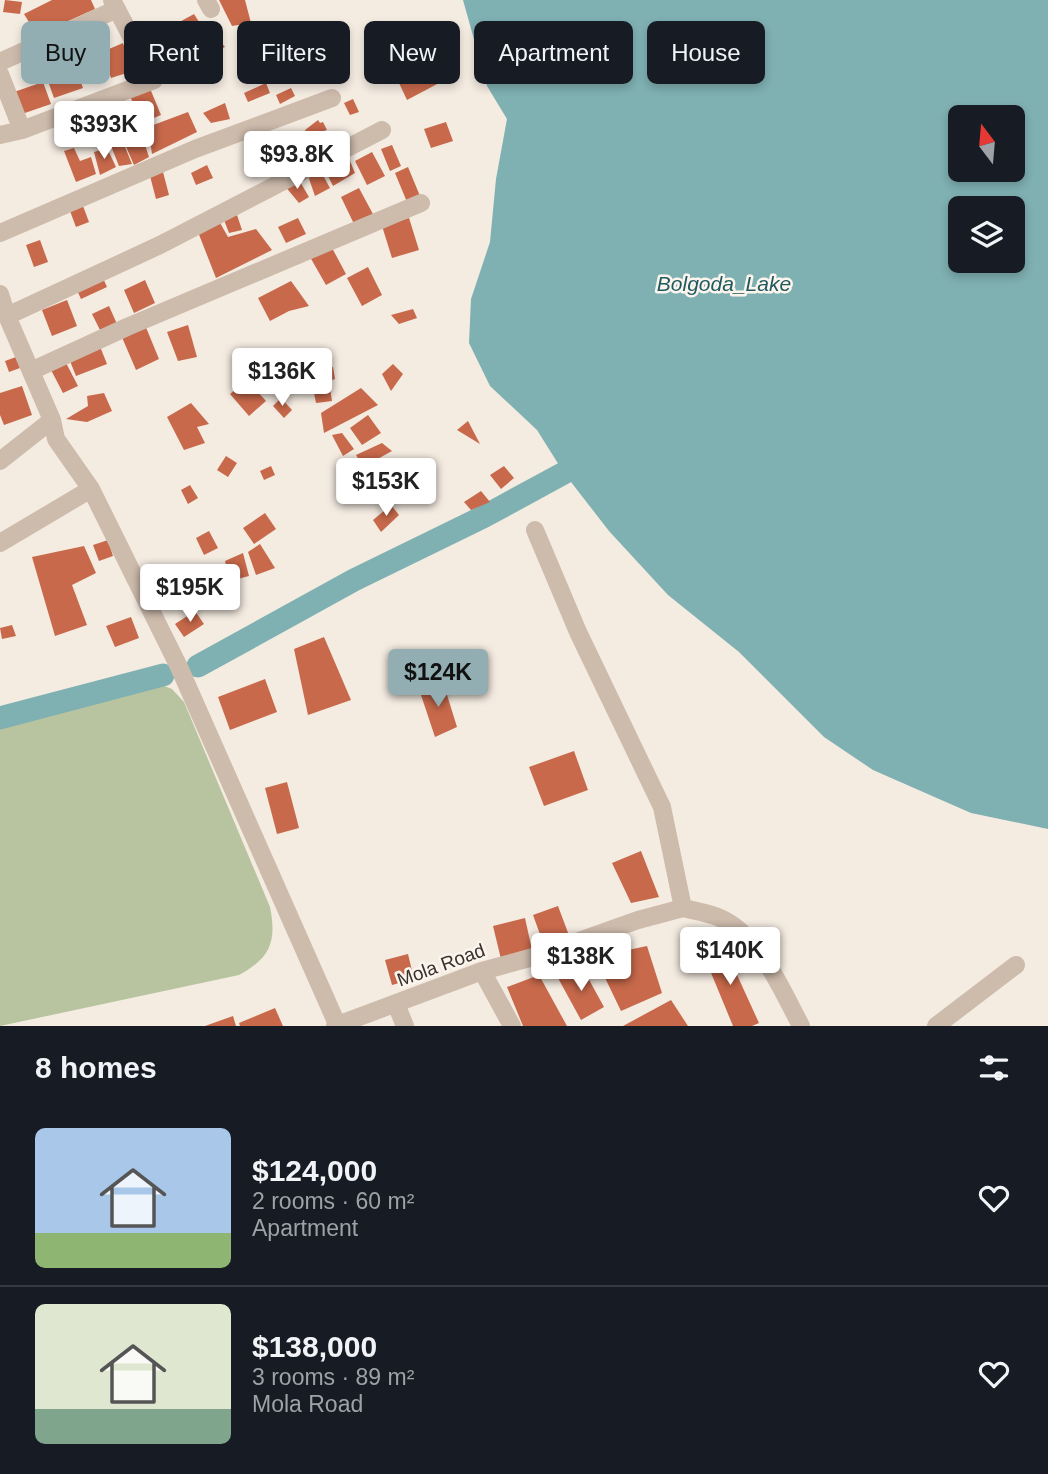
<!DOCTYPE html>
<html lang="en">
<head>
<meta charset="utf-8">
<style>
  body { margin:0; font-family:Helvetica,sans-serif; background:#20242c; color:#f1f3f6; height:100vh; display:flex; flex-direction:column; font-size:26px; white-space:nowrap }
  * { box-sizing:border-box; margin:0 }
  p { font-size:23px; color:#9ea1a6 }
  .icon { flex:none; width:38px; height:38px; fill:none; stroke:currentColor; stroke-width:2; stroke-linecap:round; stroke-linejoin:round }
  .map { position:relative; height:1026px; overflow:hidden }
  .side { display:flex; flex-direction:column; background:#171b24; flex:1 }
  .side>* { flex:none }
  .top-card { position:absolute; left:21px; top:21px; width:1006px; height:63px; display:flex; gap:14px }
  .needle { width:46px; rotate:344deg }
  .fabs { position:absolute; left:948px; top:105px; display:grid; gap:14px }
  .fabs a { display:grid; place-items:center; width:77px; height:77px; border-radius:10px; background:#171b24; box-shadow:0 4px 10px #0003; font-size:35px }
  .price { position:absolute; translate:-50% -60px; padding:0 16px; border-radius:7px; background:#fff; color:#222; font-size:23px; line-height:46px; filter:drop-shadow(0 2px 4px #0008) }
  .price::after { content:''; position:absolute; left:50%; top:42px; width:21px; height:16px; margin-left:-10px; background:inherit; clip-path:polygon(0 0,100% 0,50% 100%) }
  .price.current { background:#92aeb2; color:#111 }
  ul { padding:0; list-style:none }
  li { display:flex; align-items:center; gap:21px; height:175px; padding:0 35px }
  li+li { border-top:2px solid #363941 }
  li span { display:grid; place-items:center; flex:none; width:196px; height:140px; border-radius:10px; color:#555 }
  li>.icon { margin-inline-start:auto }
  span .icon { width:84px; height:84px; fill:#fffc; stroke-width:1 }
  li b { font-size:30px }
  h2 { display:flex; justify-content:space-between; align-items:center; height:84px; padding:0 35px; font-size:30px }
  .chip { padding:0 24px; border-radius:10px; background:#171b24; box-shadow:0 4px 10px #0003; font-size:24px; line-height:63px }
  .chip.current { background:#92aeb2; color:#111 }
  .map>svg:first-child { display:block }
</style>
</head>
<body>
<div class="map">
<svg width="1048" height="1026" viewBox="0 0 1048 1026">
  <rect width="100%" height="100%" fill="#f4ebe1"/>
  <path fill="#b8c4a0" d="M159,684L172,689L184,702L270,907C277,942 270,958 239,975L0,1026V713L138,686Z"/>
  <path fill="#7fb0b2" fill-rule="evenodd" d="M463,0H1048V829L971,813L873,770L824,737L739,652L668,595L609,531L564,473L537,430L490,386L469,343L471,299L490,242L496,179L507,119L487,86ZM961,117H1013V170H961ZM961,208H1013V261H961Z"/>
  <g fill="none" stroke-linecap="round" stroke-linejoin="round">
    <path stroke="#7fb0b2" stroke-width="23" d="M198,666L354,580L483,517L564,473
      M0,718L163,675"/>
  </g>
  <path fill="#c8694b" d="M5,0L22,2L20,14L3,12Z
    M52,0H91L95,9L37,35L24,14Z
    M219,0H245L251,23L232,26Z
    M194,14L204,30L183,41L174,25Z
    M334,21L346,45L332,52L319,28Z
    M89,25L100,47L84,56L75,33Z
    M212,32L225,47L195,61L190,51L191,44Z
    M123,43L133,71L111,78L102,52Z
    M251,44L257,59L247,63L241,48Z
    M309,45L323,56L318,70L296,71L293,55Z
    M391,46L402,55L396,64L384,55Z
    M74,63L83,88L54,98L45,73Z
    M432,66L441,82L407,100L399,83Z
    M43,82L51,104L19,115L11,93Z
    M266,83L270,93L248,102L244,93Z
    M149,86L161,115L142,123L129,94Z
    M291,88L295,96L280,104L276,95Z
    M353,99L359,112L350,115L344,103Z
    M225,103L230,119L211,123L203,113Z
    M188,112L197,132L152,154L148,127Z
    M318,120L320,123L323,122L327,130L308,136L305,130Z
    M446,122L453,141L431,148L424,129Z
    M138,124L149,157L134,165L121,135Z
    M123,142L132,164L119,166L111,146Z
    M263,142L269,156L250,164L244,150Z
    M392,145L401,166L390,171L381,149Z
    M74,148L80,161L91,157L96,174L76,182L64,151Z
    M107,148L116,167L100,175L94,152Z
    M372,152L385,176L367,185L355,161Z
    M347,154L355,173L333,186L322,164Z
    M207,165L213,178L196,185L191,173Z
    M408,167L420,196L407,202L395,173Z
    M319,168L330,188L315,196L307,173Z
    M163,172L169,195L156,199L150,176Z
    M299,180L309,197L299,203L284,185Z
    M359,188L374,216L355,226L341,197Z
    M80,198L89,222L76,227L67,203Z
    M237,215L242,230L229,233L224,220Z
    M298,218L306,234L286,243L278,227Z
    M409,218L419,250L392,258L382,226Z
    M219,221L228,237L256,229L272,250L216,278L198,232Z
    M40,240L48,262L34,267L26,245Z
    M331,246L346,274L326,285L310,257Z
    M368,267L382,295L362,306L347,278Z
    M102,276L107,287L81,299L76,288Z
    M145,280L155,303L134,313L124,290Z
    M291,281L309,306L289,311L270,321L258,298Z
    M67,300L77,326L52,336L42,310Z
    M109,306L117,324L101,332L92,314Z
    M413,309L417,318L399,324L391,315Z
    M145,325L159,359L136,370L121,335Z
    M188,325L197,357L178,361L167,332Z
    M99,344L107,364L76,376L68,356Z
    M16,357L20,368L9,372L5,361Z
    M65,361L78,386L63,393L50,368Z
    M393,364L403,374L391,391L382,374Z
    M270,367L273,379L263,381L260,369Z
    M333,367L335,379L329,381L332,401L316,403L312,383L309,384L307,372Z
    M247,380L266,401L249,416L230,394Z
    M22,386L32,415L4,425L0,415V393Z
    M361,388L378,405L324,433L321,413Z
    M104,393L112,411L87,422L66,419L88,406L87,396Z
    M281,398L292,410L284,418L273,406Z
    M191,403L209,424L197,427L205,443L184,450L167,417Z
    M368,415L381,433L362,445L350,428Z
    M468,421L480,444L457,430Z
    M342,433L354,449L343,456L332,435Z
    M382,443L392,451L363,467L356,455Z
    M226,456L237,463L228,477L217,470Z
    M271,466L275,475L264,480L260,471Z
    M504,466L514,478L501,489L490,475Z
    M394,480L404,494L388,505L377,491Z
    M190,485L198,498L188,504L181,490Z
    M481,491L490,502L471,510L464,502Z
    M391,505L399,515L381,532L373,520Z
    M265,513L276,529L254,544L243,528Z
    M209,531L218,548L204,555L196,538Z
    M108,540L113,556L99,561L93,545Z
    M260,544L275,568L256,575L248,552Z
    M84,546L96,573L72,585L87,625L55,636L32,557Z
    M243,553L249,576L230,581L225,561Z
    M216,571L221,593L205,597L199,575Z
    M195,611L204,624L184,637L175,624Z
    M131,617L139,638L115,647L106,626Z
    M12,625L16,636L2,639L0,628Z
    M324,637L351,700L308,715L294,649Z
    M265,679L277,712L230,730L218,697Z
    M443,682L457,727L435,737L419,689Z
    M574,751L588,790L544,806L529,767Z
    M287,782L299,828L277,834L265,788Z
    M641,851L659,897L631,903L612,863Z
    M558,906L570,938L545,948L533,915Z
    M525,918L532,950L501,959L493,926Z
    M722,942L759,1023L752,1026H733L702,951Z
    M647,946L662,993L621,1011L595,957Z
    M408,954L414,979L392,985L385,960Z
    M581,965L604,1007L581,1020L558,978Z
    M539,975L567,1026H523L507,987Z
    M671,1000L688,1026H623Z
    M275,1008L283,1026H240L239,1023Z
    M233,1016L236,1026H205Z"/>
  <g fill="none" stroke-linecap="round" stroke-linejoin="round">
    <path stroke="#cdbbac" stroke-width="18" d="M206,0L211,9
      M0,62L117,9
      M0,74L22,130
      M0,135L22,130L154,80L112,0
      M0,233L195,149L332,98
      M0,294L7,316L52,420
      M7,316L160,245L382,130
      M31,371L127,327L421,203
      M0,461L52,420L56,439L91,489L179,667L337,1024
      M535,530L578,632L662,807L683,908C695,911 709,913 720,918C759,935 782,990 801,1026
      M0,543L91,489
      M482,971L512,1026
      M396,1004L405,1026
      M335,1026L482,971L537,956L638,920L683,908
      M936,1026L1016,965"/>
  </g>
  <g text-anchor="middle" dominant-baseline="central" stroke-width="5" stroke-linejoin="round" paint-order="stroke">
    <g font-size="19" fill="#3b302b" stroke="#fbf5ee">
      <text transform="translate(441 965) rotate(-20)">Mola Road</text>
    </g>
    <g font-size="21" font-style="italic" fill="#1f5a5e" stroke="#fbf5ee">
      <text x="724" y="283">Bolgoda_Lake</text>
    </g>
  </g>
</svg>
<div class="fabs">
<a><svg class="needle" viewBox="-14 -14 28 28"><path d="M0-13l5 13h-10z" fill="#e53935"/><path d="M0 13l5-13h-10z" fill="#9ea1a6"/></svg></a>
<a><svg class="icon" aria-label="layers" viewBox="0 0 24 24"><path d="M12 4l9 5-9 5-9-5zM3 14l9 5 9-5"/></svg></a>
</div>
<b class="price" style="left:104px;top:161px">$393K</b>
<b class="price" style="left:297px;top:191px">$93.8K</b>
<b class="price" style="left:282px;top:408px">$136K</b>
<b class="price" style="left:386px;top:518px">$153K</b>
<b class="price" style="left:190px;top:624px">$195K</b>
<b class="price current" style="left:438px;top:709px">$124K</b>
<b class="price" style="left:730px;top:987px">$140K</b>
<b class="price" style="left:581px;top:993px">$138K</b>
<div class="top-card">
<a class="chip current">Buy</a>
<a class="chip">Rent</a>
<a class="chip">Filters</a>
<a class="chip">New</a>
<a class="chip">Apartment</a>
<a class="chip">House</a>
</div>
</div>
<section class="side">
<h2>8 homes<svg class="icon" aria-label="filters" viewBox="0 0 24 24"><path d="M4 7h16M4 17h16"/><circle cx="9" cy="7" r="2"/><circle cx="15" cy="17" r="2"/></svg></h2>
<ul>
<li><span style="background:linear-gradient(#a9c7e8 75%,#8fb573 0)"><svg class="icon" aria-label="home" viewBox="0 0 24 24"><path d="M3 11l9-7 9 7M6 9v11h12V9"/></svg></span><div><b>$124,000</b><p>2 rooms · 60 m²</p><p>Apartment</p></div><svg class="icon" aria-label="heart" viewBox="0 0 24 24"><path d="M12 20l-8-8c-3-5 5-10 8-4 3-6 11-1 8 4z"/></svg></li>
<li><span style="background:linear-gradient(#dfe7d0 75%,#7fa58c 0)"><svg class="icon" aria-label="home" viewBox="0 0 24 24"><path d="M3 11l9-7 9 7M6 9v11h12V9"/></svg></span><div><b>$138,000</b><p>3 rooms · 89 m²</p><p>Mola Road</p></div><svg class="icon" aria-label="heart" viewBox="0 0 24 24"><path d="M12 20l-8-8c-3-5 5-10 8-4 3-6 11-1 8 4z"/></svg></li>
</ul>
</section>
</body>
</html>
